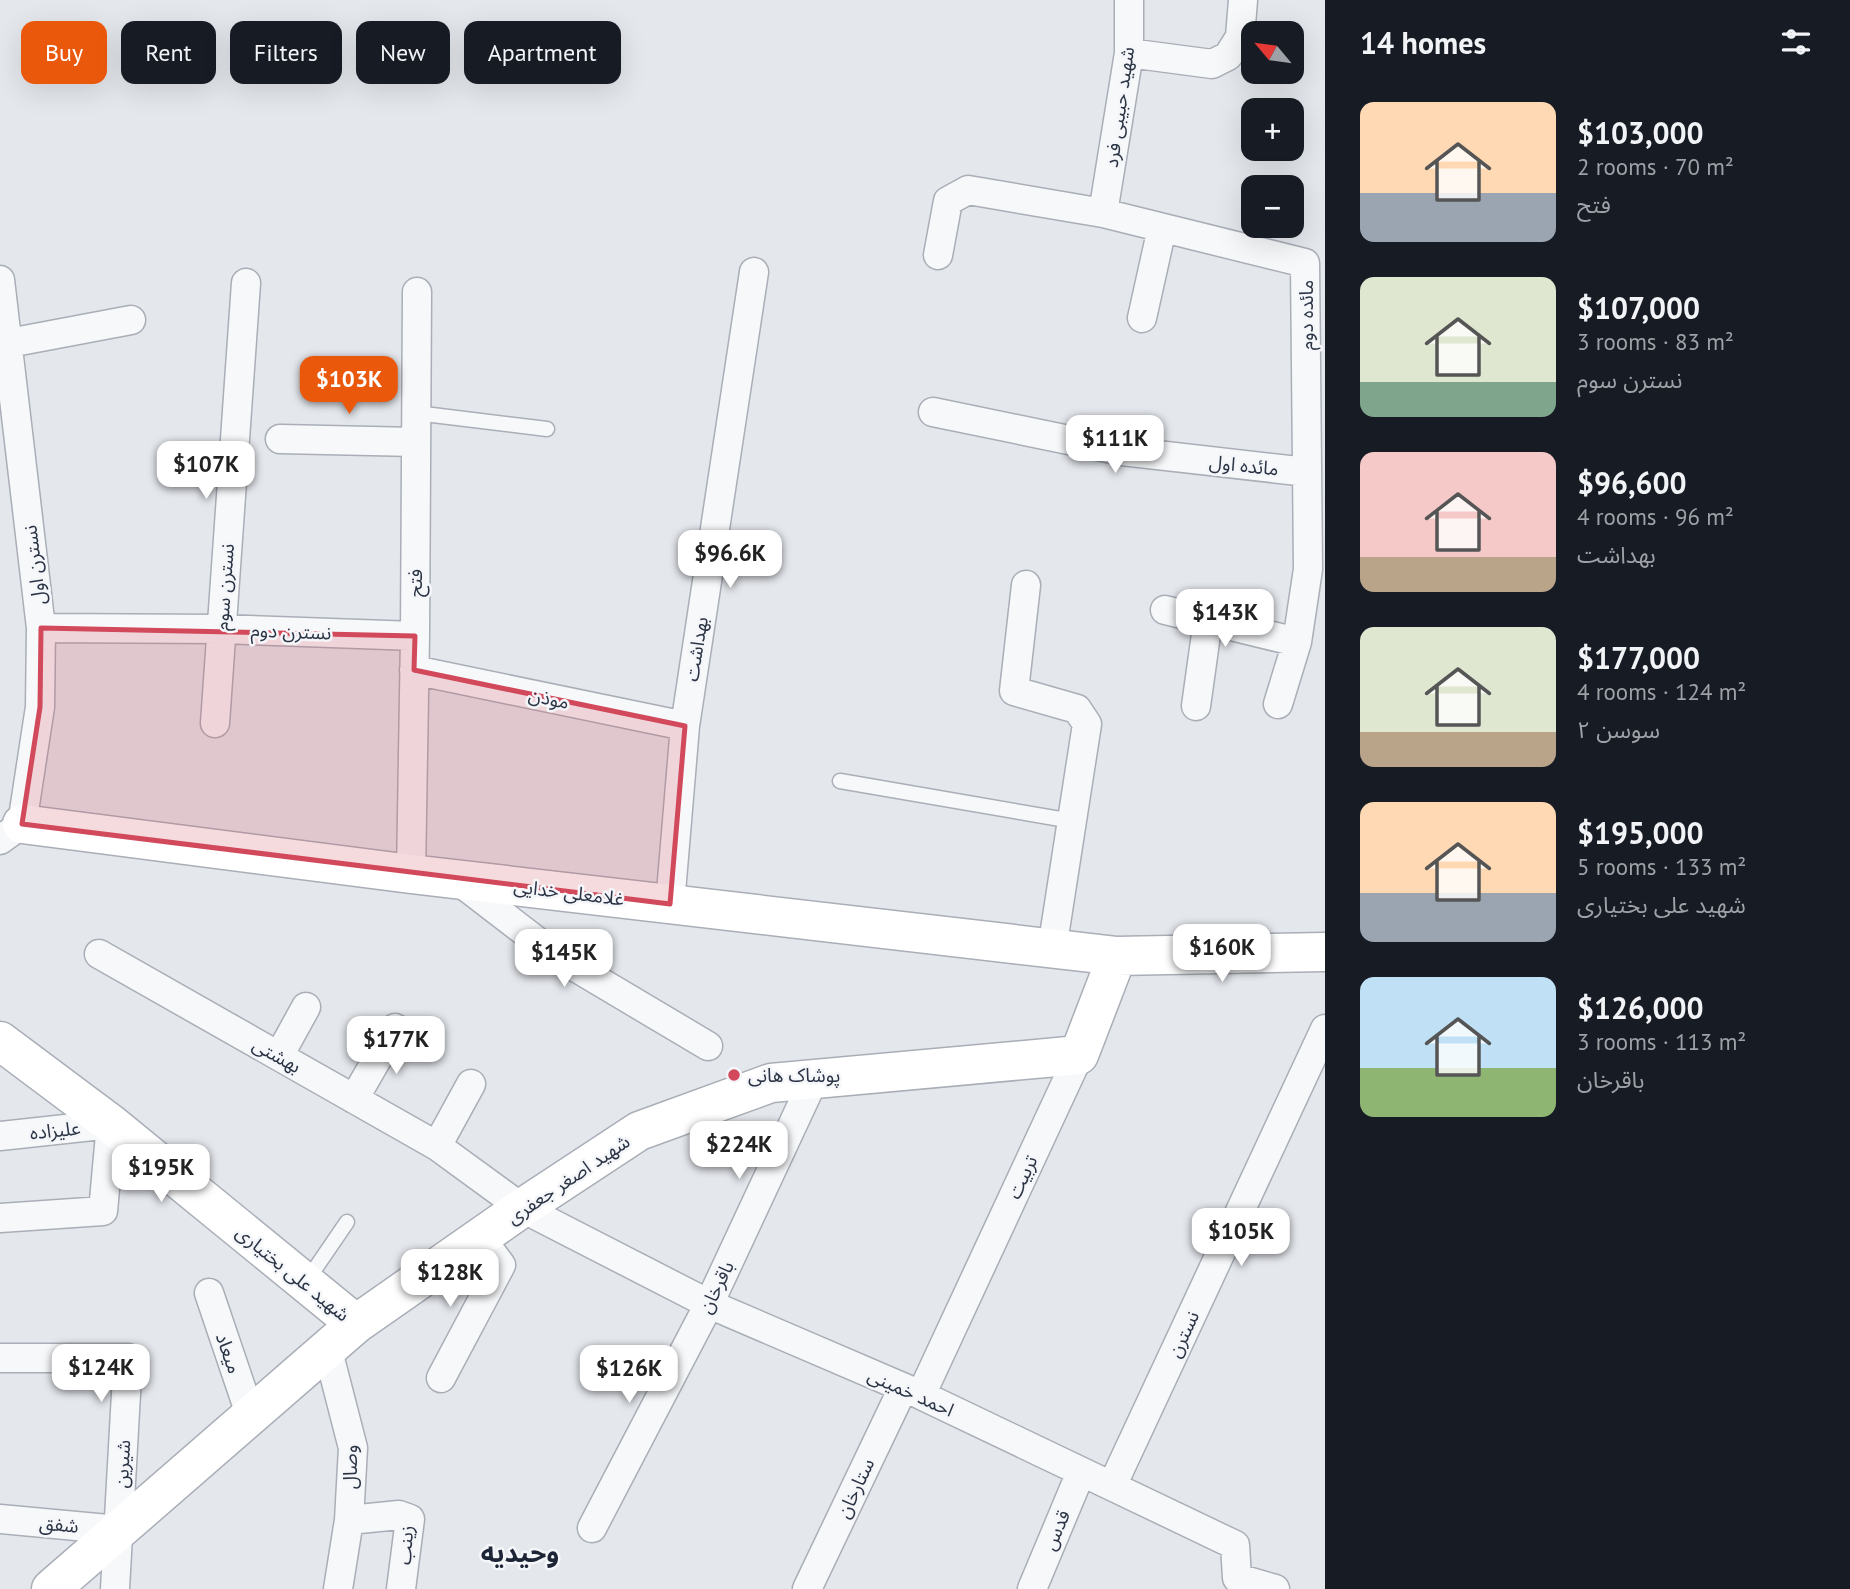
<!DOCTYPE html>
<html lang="en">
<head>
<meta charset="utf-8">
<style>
  body { margin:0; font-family:"PT Sans","Noto Sans Arabic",sans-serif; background:#242831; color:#f1f3f6; height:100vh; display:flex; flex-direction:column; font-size:26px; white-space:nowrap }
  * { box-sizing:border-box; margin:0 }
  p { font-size:23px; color:#9ea1a6 }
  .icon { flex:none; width:38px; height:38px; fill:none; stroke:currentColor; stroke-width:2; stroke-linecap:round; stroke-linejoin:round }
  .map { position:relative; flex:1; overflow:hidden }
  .details { display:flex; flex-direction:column; background:#171b24; width:525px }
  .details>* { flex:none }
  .banner { position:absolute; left:21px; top:21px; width:665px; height:63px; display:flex; gap:14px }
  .needle { width:46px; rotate:299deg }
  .tools { position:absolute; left:1241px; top:21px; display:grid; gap:14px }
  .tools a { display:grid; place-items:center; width:63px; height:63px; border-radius:14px; background:#171b24; box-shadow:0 7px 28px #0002; font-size:35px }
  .price { position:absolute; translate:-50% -60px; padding:0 16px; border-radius:14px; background:#fff; color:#222; font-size:23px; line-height:46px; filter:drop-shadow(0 2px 4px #0008) }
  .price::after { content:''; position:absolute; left:50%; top:42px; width:21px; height:16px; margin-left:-10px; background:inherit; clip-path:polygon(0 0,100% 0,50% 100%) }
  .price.selected { background:#ea580c; color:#fff }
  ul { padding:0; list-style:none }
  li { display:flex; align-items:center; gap:21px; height:175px; padding:0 35px }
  li span { display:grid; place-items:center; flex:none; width:196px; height:140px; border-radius:14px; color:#555 }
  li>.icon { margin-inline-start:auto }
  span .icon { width:84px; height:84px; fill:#fffc; stroke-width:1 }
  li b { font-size:30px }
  h2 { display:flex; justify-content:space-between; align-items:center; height:84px; padding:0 35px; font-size:30px }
  .chip { padding:0 24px; border-radius:14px; background:#171b24; box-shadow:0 7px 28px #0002; font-size:24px; line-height:63px }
  .chip.selected { background:#ea580c; color:#fff }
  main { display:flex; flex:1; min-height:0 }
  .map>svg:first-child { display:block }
</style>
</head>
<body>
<main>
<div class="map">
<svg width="1325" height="1589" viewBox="0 0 1325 1589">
  <rect width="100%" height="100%" fill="#e4e7ec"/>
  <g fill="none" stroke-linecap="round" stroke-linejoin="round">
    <defs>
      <path id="lane" d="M416,413L547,429
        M840,781L1072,821
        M306,1282L347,1222"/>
      <path id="street" d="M1129,53L1212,64L1228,56L1240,37L1243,0
        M1103,213L1129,53V0
        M938,255L948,201L968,190L1103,213L1305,263L1308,569L1297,642L1278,704
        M0,280L41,628L40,707L22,824L0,840
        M1142,318L1162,228
        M9,343L131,320
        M933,412L1122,451L1307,472
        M280,439L416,442
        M1026,585L1014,691L1077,709L1087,724L1052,949
        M1165,610L1297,642
        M41,628L221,629L415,636
        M414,670L685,726
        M1196,706L1208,620
        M215,723L246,283
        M411,874L415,636L417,292
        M456,879L555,955L708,1046
        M670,904L685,726L754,272
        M99,954L437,1146L522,1208L709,1304L921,1395L1235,1545L1237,1578L1275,1589
        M279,1056L306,1007
        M354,1099L395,1028
        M0,1136L111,1124L103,1211L0,1218
        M437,1146L471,1084
        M209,1293L250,1414
        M327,1347L353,1448L349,1520L338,1589
        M0,1358H128L115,1589
        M441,1378L501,1265L481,1238
        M921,1395L1079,1055
        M1112,1486L1325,1029
        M0,1519L119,1530
        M349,1520L399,1515L410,1519L401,1589
        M592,1528L709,1304L814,1079
        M807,1589L903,1388
        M1032,1589L1081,1472"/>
      <path id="secondary" d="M22,824L411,874L1117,956L1325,952
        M0,1041L111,1124L356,1324
        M51,1589L356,1324L522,1208L639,1131L771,1083L1079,1055L1117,956"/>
    </defs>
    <use href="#lane" stroke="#a9aeb7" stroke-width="17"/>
    <use href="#street" stroke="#a9aeb7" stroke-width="31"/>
    <use href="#secondary" stroke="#a9aeb7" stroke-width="41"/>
    <use href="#lane" stroke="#f7f8fa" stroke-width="14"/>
    <use href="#street" stroke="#f7f8fa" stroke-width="28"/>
    <use href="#secondary" stroke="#fff" stroke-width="38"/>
  </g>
  <path fill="#d1495b" fill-opacity="0.2" stroke="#d1495b" stroke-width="5" stroke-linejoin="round" d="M41,628L415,636L414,670L685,726L670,904L22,824L40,707Z"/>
  <circle fill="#d1495b" stroke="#f4f6f9" stroke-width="2.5" cx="734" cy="1075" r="7"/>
  <g text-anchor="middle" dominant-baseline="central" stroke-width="5" stroke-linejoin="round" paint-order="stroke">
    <g font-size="19" fill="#2b3445" stroke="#f4f6f9">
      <text transform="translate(1119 107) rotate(-82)">شهید حبیبی فرد</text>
      <text transform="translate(1306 315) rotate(-90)">مائده دوم</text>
      <text transform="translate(1244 465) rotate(6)">مائده اول</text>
      <text transform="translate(34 565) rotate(-97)">نسترن اول</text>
      <text transform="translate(415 583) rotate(-90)">فتح</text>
      <text transform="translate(224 587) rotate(-86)">نسترن سوم</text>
      <text transform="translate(291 631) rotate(2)">نسترن دوم</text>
      <text transform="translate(696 649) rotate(-81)">بهداشت</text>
      <text transform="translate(549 698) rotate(12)">موذن</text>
      <text transform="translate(569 892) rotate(7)">غلامعلی خدایی</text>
      <text transform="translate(277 1055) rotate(29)">بهشتی</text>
      <text transform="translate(55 1130) rotate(-6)">علیزاده</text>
      <text transform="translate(1022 1177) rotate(-65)">تربیت</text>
      <text transform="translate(568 1179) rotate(-34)">شهید اصغر جعفری</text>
      <text transform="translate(293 1273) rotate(39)">شهید علی بختیاری</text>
      <text transform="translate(716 1287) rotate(-64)">باقرخان</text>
      <text transform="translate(1183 1334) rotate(-65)">نسترن</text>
      <text transform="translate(229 1353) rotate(71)">میعاد</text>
      <text transform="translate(911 1392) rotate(24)">احمد خمینی</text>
      <text transform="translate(122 1464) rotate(-87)">شیرین</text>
      <text transform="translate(350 1467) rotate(-90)">وصال</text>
      <text transform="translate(855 1488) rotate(-65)">ستارخان</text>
      <text transform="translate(59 1524) rotate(5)">شفق</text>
      <text transform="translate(1056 1530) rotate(-67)">قدس</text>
      <text transform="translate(405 1545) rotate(-86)">زینب</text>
    </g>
    <g font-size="19" fill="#2b3445" stroke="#f4f6f9" text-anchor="start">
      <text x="748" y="1075">پوشاک هانی</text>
    </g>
    <g font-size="26" font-weight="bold" fill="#1d2536" stroke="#f4f6f9">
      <text x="520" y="1552">وحیدیه</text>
    </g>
  </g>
</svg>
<div class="tools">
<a><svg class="needle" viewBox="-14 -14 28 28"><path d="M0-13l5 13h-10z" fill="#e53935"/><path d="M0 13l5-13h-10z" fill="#9ea1a6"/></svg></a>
<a>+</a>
<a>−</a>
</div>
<b class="price selected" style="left:349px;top:416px">$103K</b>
<b class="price" style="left:1115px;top:475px">$111K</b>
<b class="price" style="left:206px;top:501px">$107K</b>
<b class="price" style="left:730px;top:590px">$96.6K</b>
<b class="price" style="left:1225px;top:649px">$143K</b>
<b class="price" style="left:1222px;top:984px">$160K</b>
<b class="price" style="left:564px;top:989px">$145K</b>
<b class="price" style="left:396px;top:1076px">$177K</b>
<b class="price" style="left:739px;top:1181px">$224K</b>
<b class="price" style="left:161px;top:1204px">$195K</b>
<b class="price" style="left:1241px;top:1268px">$105K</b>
<b class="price" style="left:450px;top:1309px">$128K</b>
<b class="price" style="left:101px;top:1404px">$124K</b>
<b class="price" style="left:629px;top:1405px">$126K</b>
<div class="banner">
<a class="chip selected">Buy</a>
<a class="chip">Rent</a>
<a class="chip">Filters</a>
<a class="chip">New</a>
<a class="chip">Apartment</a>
</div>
</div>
<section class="details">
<h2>14 homes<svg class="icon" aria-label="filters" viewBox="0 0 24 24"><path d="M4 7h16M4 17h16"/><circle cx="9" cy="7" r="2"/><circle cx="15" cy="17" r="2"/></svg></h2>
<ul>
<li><span style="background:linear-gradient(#ffd9b3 65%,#9aa5b1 0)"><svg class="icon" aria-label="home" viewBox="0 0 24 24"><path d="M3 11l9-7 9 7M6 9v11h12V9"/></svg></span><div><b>$103,000</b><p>2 rooms · 70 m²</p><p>فتح</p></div></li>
<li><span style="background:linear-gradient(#dfe7d0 75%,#7fa58c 0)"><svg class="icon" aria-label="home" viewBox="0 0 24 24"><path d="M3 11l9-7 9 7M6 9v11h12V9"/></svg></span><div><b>$107,000</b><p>3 rooms · 83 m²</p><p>نسترن سوم</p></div></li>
<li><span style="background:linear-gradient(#f6c9c9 75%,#b9a48a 0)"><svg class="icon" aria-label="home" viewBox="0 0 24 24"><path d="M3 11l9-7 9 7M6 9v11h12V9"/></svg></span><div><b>$96,600</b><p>4 rooms · 96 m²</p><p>بهداشت</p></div></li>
<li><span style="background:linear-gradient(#dfe7d0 75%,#b9a48a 0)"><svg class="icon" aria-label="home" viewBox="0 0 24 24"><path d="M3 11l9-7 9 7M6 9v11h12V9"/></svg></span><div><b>$177,000</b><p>4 rooms · 124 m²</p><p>سوسن ۲</p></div></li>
<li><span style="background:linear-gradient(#ffd9b3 65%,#9aa5b1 0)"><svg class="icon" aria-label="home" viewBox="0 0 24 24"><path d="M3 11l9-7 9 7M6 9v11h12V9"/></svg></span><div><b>$195,000</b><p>5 rooms · 133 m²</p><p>شهید علی بختیاری</p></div></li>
<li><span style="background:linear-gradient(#bfe0f5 65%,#8fb573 0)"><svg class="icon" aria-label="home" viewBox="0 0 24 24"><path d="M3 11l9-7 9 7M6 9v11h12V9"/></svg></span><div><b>$126,000</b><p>3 rooms · 113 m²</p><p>باقرخان</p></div></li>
</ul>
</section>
</main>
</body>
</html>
